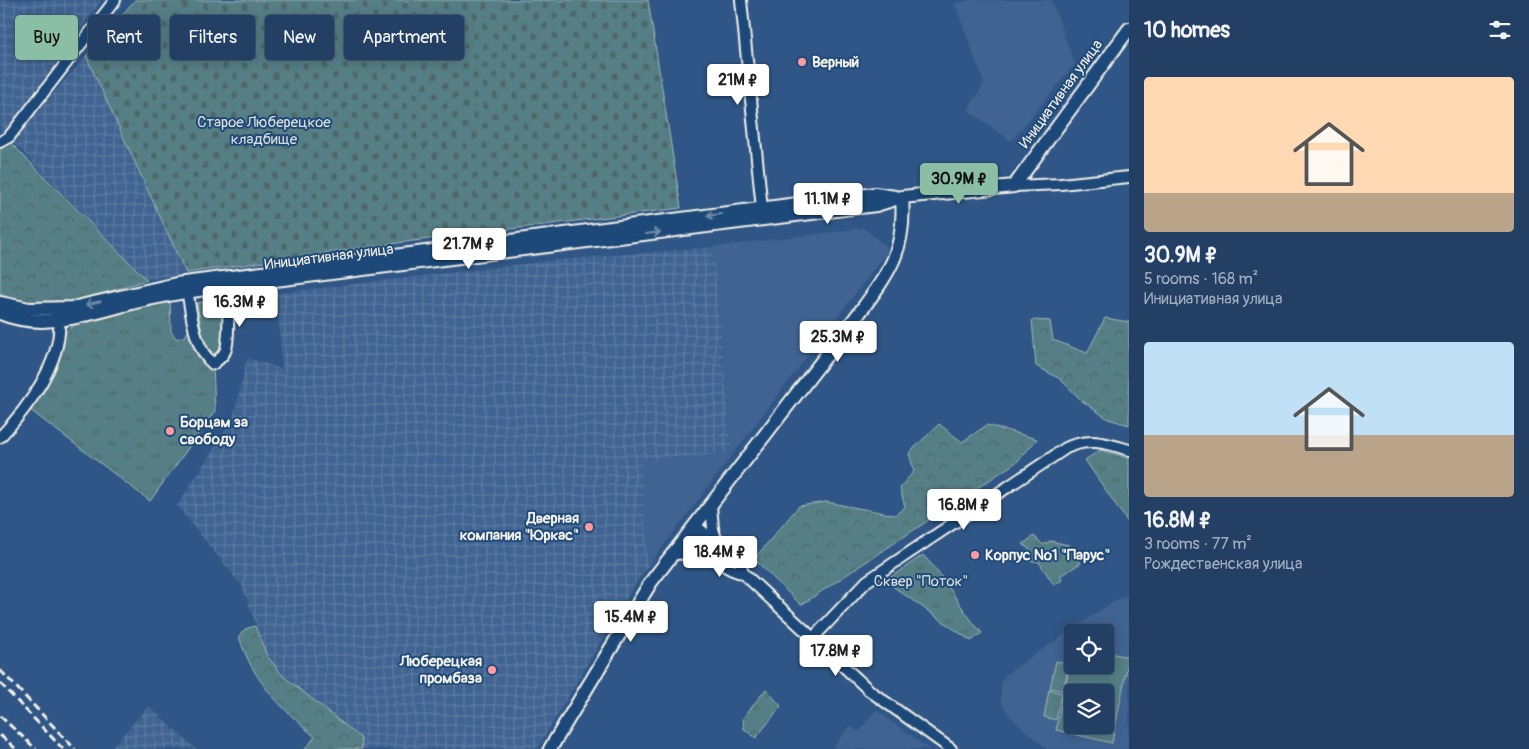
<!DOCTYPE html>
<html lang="en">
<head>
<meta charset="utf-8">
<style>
  body { margin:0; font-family:Pangolin,sans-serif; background:#2b476a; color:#f1f3f6; height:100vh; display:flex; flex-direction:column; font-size:19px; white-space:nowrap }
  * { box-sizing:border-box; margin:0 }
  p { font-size:16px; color:#a3afbf }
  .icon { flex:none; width:28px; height:28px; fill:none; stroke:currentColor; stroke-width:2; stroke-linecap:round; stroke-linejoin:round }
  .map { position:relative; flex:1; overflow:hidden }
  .panel { display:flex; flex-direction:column; background:#234064; width:400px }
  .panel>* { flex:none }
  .hud { position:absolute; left:15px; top:15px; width:475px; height:45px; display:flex; gap:10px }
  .controls { position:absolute; left:1064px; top:624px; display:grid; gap:10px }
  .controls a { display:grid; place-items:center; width:50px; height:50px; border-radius:5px; background:#234064; box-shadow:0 2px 12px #0003,0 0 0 1px #405978; font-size:25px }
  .price { position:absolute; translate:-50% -42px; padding:0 11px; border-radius:5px; background:#fff; color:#222; font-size:16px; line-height:32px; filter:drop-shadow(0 1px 2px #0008) }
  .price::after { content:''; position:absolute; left:50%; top:30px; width:15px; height:11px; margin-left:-8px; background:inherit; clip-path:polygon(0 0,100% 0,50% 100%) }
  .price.selected { background:#8abfa5; color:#111 }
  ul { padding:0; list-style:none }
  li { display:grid; align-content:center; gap:10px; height:265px; padding:0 15px }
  li span { display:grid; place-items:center; height:155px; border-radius:5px; color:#555 }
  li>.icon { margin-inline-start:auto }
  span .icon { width:90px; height:90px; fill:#fffc; stroke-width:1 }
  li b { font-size:21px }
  h2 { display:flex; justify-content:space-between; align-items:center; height:60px; padding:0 15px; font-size:21px }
  .pill { padding:0 18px; border-radius:5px; background:#234064; box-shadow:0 2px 12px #0003,0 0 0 1px #405978; font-size:18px; line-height:45px }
  .pill.selected { background:#8abfa5; color:#111 }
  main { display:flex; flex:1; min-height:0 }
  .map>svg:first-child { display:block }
</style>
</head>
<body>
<main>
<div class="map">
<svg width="1129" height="749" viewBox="0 0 1129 749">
  <defs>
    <pattern id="industrial-grid" width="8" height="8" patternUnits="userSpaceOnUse" patternTransform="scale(1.25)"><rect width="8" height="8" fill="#416492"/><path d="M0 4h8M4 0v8" fill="none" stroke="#5d7ba1"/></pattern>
    <pattern id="forest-crowns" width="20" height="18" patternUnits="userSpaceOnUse" patternTransform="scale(1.25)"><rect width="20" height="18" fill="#557e85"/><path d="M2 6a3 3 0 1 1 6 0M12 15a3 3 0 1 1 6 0" fill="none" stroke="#506669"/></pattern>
    <pattern id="cemetery-stones" width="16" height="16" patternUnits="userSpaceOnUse" patternTransform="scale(1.25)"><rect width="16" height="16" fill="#557e85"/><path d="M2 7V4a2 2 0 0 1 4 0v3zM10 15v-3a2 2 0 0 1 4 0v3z" fill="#506669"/></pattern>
    <pattern id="park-tufts" width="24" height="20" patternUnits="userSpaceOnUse" patternTransform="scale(1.25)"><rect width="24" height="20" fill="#557e85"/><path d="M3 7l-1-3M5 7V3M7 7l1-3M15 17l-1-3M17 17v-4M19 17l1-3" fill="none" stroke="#506669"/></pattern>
  </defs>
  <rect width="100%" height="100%" fill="#2f5686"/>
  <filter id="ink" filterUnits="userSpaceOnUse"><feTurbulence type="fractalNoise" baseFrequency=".02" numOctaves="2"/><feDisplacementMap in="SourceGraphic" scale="10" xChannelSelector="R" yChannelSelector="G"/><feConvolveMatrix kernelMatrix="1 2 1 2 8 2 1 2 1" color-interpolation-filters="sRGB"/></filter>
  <g filter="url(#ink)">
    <path fill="#416492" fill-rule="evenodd" d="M969,0H1051L1075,64L1011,141L968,110L984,83L955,4Z
      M864,228L889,249L648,566L641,460L732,452L713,247Z
      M1126,596H1129V749H1047L1011,718L1001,702V682L1006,674L1114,601ZM1072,632H1105V665H1072ZM1072,692H1105V725H1072Z
      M876,710L929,749H832L850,726L859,732Z"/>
    <path fill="url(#industrial-grid)" d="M0,0H102L7,130L0,134Z
      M86,56L186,273L147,280L12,141Z
      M713,247L732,453L641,460L648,566L633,587L537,749H362L361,737L283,676L267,656L242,586L177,506L233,419L247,358L282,369L277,293L558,260Z
      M149,706L196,749H110Z"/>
    <path fill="#557e85" stroke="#a4b8b6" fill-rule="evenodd" d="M223,299V346L215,354L204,346L197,303Z
      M1105,652L1129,657L1112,743L1056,730L1072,655V665H1105ZM1105,692V725H1072V692Z
      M1056,661L1069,664L1063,691L1050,688Z
      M1049,690L1062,693L1056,720L1044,717Z"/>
    <path fill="url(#forest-crowns)" stroke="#a4b8b6" d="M10,142L147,280C100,293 48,317 0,294V146Z
      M1105,318L1129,322V425L1108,419L1081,400L1060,379L1036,366L1032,320L1050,321L1053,340L1087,353Z
      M939,424L962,442L987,425L1037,439L1018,461L801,605L754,559L799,506L826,502L895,515L905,507L900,488L914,471L909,453Z
      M255,626L267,656L283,676L361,738L362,749H305L315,737C281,707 252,681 239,636L245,629Z"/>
    <path fill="url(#cemetery-stones)" stroke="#a4b8b6" d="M135,0H648L681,208L397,243L186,273L86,56Z"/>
    <path fill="url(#park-tufts)" stroke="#a4b8b6" d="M170,298L171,332L177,339L185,336L191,327L213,364L215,411L150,501L26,407L59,339L78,321Z
      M1100,450L1129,458V524L1085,460Z
      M1034,536L1043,545L1050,541L1069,545L1081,563L1060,576L1062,580L1054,585L1039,562L1029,560L1027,556L1032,552L1023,544Z
      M923,555C946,578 960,609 982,633L971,641L885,581Z
      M766,689L781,706L756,738L744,729L743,718Z"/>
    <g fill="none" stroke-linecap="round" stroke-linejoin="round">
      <defs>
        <path id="minor" d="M741,0L762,209
          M0,142L9,137L115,0
          M1014,186L1061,184L1129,177
          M186,284C191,309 193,348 213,364C218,360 224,356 226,349C229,339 229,292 227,281
          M0,437C27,409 63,361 59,320
          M711,504L713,529L717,542
          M695,525L740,562L743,573L870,691L951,749
          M690,531C707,546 719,570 743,573
          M672,554L710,553
          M812,639L867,581L1066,448C1089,437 1106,443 1129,450"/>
        <path id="major" d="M0,303L29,309L72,308L176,284L875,194L895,197
          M0,313C48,333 98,310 145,300C173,293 200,290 228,286L876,205L902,197L1014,186L1129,29
          M550,749L651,582L860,312C890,271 906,250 902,197"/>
      </defs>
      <use href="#minor" stroke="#f4f1e8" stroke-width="14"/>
      <use href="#major" stroke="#f4f1e8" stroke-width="16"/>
      <use href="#minor" stroke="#1f4a7a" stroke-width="10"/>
      <use href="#major" stroke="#1f4a7a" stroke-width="12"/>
      <path stroke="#f4f1e8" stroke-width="3" stroke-dasharray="8 4" stroke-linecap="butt" d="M0,670L75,749
        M0,683L63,749
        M0,716L36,749
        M0,735L16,749"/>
    </g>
    <defs><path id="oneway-shaft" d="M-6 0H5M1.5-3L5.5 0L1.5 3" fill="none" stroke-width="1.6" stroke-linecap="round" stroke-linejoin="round" transform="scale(1.25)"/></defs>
    <g stroke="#748da6">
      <use href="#oneway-shaft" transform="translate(714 215) rotate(173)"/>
      <use href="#oneway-shaft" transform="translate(653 233) rotate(-7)"/>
      <use href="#oneway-shaft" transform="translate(93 303) rotate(166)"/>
    </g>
  </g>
  <g fill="#ff9aa2" stroke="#1f4a7a" stroke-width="2">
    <circle cx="802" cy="62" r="5"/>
    <circle cx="170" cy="431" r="5"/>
    <circle cx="589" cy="527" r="5"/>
    <circle cx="975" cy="555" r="5"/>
    <circle cx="492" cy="670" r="5"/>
  </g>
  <g text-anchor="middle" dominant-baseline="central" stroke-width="4" stroke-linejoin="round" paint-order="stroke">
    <g font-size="15" font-weight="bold" fill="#f4f1e8" stroke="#1f4a7a" text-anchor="start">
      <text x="812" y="62">Верный</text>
      <text x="180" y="422">Борцам за<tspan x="180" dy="17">свободу</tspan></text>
      <text x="579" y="518" text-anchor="end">Дверная<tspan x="579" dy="17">компания "Юркас"</tspan></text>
      <text x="985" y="555">Корпус №1 "Парус"</text>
      <text x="482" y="661" text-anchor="end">Люберецкая<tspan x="482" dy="17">промбаза</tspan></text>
    </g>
    <g font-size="15" fill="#f4f1e8" stroke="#1f4a7a">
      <text transform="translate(1061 94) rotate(-54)">Инициативная улица</text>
      <text transform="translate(329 257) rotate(-7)">Инициативная улица</text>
    </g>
    <g font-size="15" fill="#dce0d9" stroke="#1f4a7a">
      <text x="264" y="122">Старое Люберецкое<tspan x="264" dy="17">кладбище</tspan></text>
      <text x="921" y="581">Сквер "Поток"</text>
    </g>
  </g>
</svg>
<div class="controls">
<a><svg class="icon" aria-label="locate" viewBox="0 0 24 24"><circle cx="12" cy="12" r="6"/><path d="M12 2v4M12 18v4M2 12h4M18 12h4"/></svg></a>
<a><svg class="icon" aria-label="layers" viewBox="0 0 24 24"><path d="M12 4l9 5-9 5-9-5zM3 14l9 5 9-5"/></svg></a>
</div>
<b class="price" style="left:738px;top:106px">21M ₽</b>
<b class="price selected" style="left:959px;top:205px">30.9M ₽</b>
<b class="price" style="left:828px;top:225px">11.1M ₽</b>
<b class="price" style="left:469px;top:270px">21.7M ₽</b>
<b class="price" style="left:240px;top:328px">16.3M ₽</b>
<b class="price" style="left:838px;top:363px">25.3M ₽</b>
<b class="price" style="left:964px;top:531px">16.8M ₽</b>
<b class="price" style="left:720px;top:578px">18.4M ₽</b>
<b class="price" style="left:631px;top:643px">15.4M ₽</b>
<b class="price" style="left:836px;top:677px">17.8M ₽</b>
<div class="hud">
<a class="pill selected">Buy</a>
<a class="pill">Rent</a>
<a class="pill">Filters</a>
<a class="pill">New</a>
<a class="pill">Apartment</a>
</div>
</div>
<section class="panel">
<h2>10 homes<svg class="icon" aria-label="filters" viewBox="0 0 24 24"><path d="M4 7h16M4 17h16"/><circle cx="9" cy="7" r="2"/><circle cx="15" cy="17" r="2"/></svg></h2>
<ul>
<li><span style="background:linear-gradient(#ffd9b3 75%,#b9a48a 0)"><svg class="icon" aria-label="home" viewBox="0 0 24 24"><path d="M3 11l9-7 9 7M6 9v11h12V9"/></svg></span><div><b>30.9M ₽</b><p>5 rooms · 168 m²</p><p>Инициативная улица</p></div></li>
<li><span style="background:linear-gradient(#bfe0f5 60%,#b9a48a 0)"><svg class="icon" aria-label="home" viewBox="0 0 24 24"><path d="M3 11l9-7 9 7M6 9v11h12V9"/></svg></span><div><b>16.8M ₽</b><p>3 rooms · 77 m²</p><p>Рождественская улица</p></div></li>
</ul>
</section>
</main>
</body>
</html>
